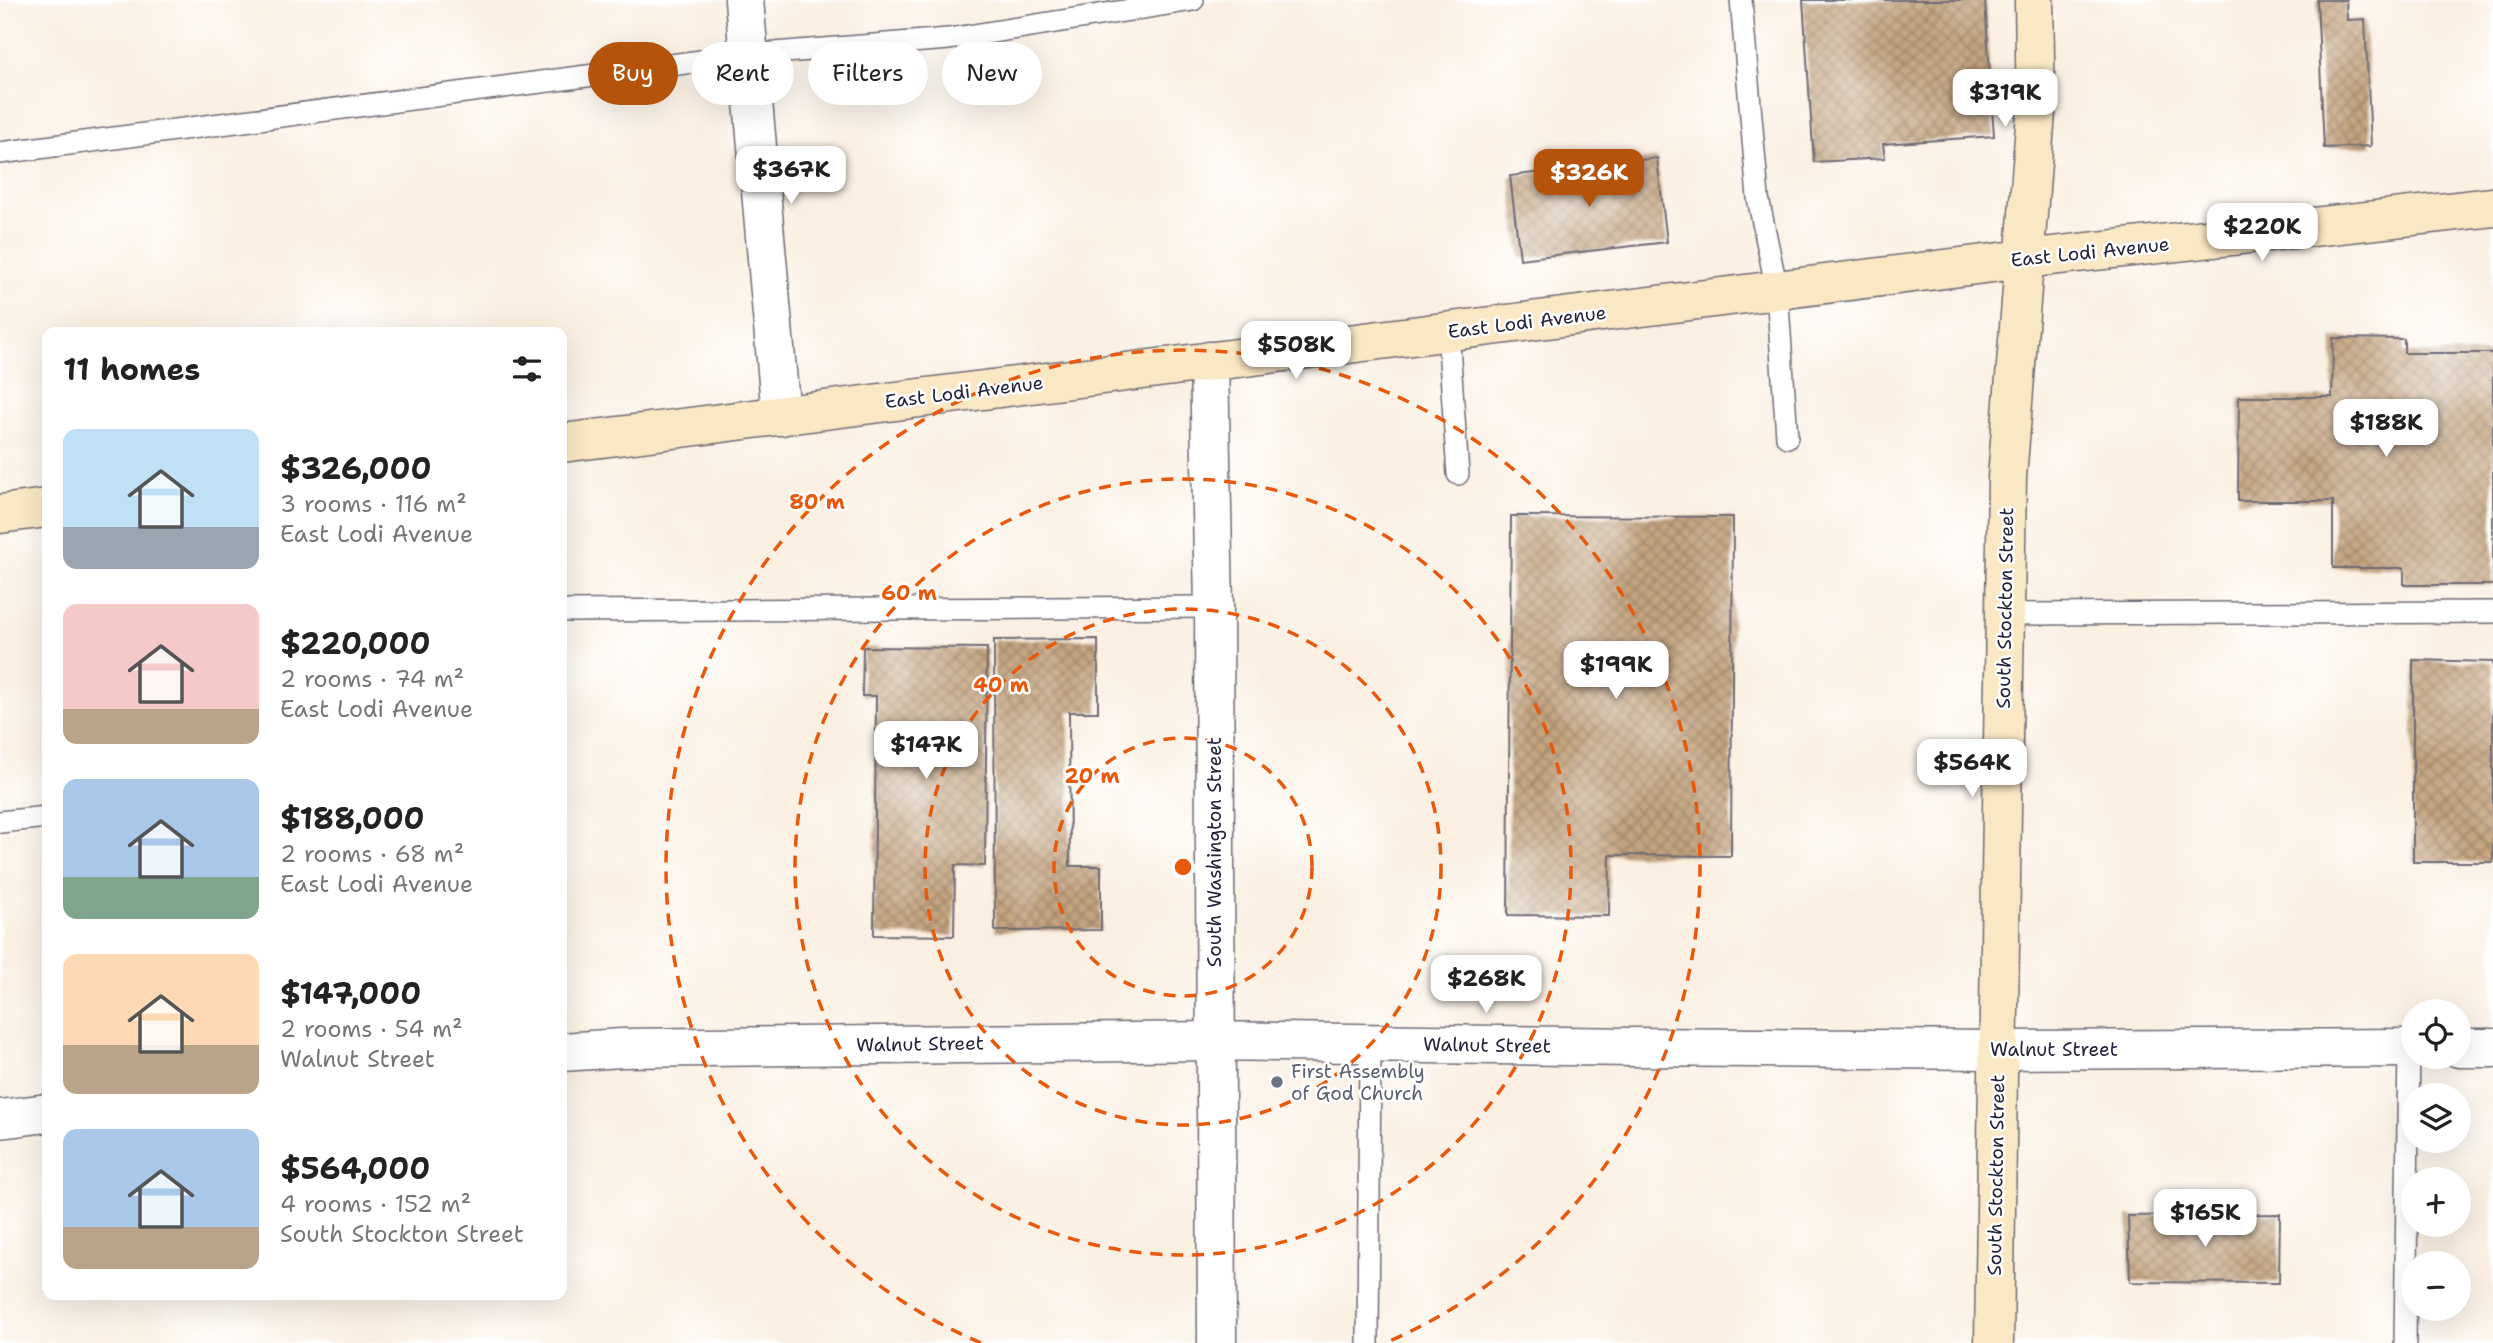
<!DOCTYPE html>
<html lang="en">
<head>
<meta charset="utf-8">
<style>
  body { margin:0; font-family:"Shantell Sans",sans-serif; background:#f6f6f6; color:#222; height:100vh; display:flex; flex-direction:column; font-size:26px; white-space:nowrap }
  * { box-sizing:border-box; margin:0 }
  p { font-size:23px; color:#767676 }
  .icon { flex:none; width:38px; height:38px; fill:none; stroke:currentColor; stroke-width:2; stroke-linecap:round; stroke-linejoin:round }
  .map { position:relative; flex:1; overflow:hidden }
  .side { position:absolute; left:42px; top:327px; width:525px; height:973px; display:flex; flex-direction:column; background:#fff; border-radius:14px; box-shadow:0 7px 28px #0002 }
  .side>* { flex:none }
  .hud { position:absolute; left:588px; top:42px; width:665px; height:63px; display:flex; gap:14px }
  .fabs { position:absolute; left:2401px; top:999px; display:grid; gap:14px }
  .fabs a { display:grid; place-items:center; width:70px; height:70px; border-radius:50%; background:#fff; box-shadow:0 7px 28px #0002; font-size:35px }
  .price { position:absolute; translate:-50% -60px; padding:0 16px; border-radius:14px; background:#fff; color:#222; font-size:23px; line-height:46px; filter:drop-shadow(0 2px 4px #0008) }
  .price::after { content:''; position:absolute; left:50%; top:42px; width:21px; height:16px; margin-left:-10px; background:inherit; clip-path:polygon(0 0,100% 0,50% 100%) }
  .price.selected { background:#b45309; color:#fff }
  ul { padding:0; list-style:none }
  li { display:flex; align-items:center; gap:21px; height:175px; padding:0 21px }
  li span { display:grid; place-items:center; flex:none; width:196px; height:140px; border-radius:14px; color:#555 }
  li>.icon { margin-inline-start:auto }
  span .icon { width:84px; height:84px; fill:#fffc; stroke-width:1 }
  li b { font-size:30px }
  h2 { display:flex; justify-content:space-between; align-items:center; height:84px; padding:0 21px; font-size:30px }
  .chip { padding:0 24px; border-radius:32px; background:#fff; box-shadow:0 7px 28px #0002; font-size:24px; line-height:63px }
  .chip.selected { background:#b45309; color:#fff }
  .map>svg:first-child { display:block }
</style>
</head>
<body>
<div class="map">
<svg width="2493" height="1343" viewBox="0 0 2493 1343">
  <defs>
    <pattern id="building-cross-hatch" width="8" height="8" patternUnits="userSpaceOnUse" patternTransform="scale(1.75)"><rect width="8" height="8" fill="#c4a47f"/><path d="M0 0l8 8M0 8l8-8" fill="none" stroke="#9f8569"/></pattern>
  </defs>
  <rect width="100%" height="100%" fill="#fff"/>
  <filter id="ink" filterUnits="userSpaceOnUse"><feTurbulence type="fractalNoise" baseFrequency=".0143" numOctaves="2"/><feDisplacementMap in="SourceGraphic" scale="14" xChannelSelector="R" yChannelSelector="G"/><feConvolveMatrix kernelMatrix="1 2 1 2 8 2 1 2 1" color-interpolation-filters="sRGB"/></filter>
  <filter id="wash" filterUnits="userSpaceOnUse"><feTurbulence type="fractalNoise" baseFrequency=".00686" numOctaves="4" result="noise"/><feDisplacementMap in="SourceGraphic" scale="28" xChannelSelector="R" yChannelSelector="G"/><feGaussianBlur stdDeviation="1.57" result="paint"/><feColorMatrix in="noise" values="0 0 0 0 0 0 0 0 0 0 0 0 0 0 0 0 0 1.4 0 .05"/><feComposite in="paint" operator="in"/></filter>
  <g filter="url(#wash)">
    <rect width="100%" height="100%" fill="#faefe1"/>
    <g id="blocks">
      <path fill="url(#building-cross-hatch)" d="M1803,0H1985L1994,136L1883,144L1885,158L1814,162Z
        M2317,0H2346L2347,20L2365,19L2371,146L2324,148Z
        M1657,158L1667,242L1520,259L1510,176Z
        M2333,338L2404,339V353H2493V585H2404V568H2333V501H2238L2239,397H2332Z
        M1511,516L1733,517L1731,856L1610,855L1609,916L1508,915Z
        M1098,639V712H1069L1070,866H1101V930L995,931L994,640Z
        M863,647L987,648L985,866L955,865L954,936L874,935L876,696H862Z
        M2413,660L2493,662V862H2413Z
        M2280,1214L2279,1283L2130,1282L2128,1216Z"/>
    </g>
  </g>
  <g filter="url(#ink)">
    <use href="#blocks" fill-opacity="0" stroke="#6e6a75" stroke-width="2"/>
    <g fill="none" stroke-linecap="round" stroke-linejoin="round">
      <defs>
        <path id="lane" d="M1741,0L1758,198L1777,290L1787,437
          M0,153L747,55L949,39L1193,0
          M1448,332L1458,474
          M562,611L1214,607
          M2004,614L2493,612
          M0,822L47,817
          M1368,1343L1370,1043
          M2405,1343L2409,1048"/>
        <path id="street" d="M744,0L781,416
          M1209,361L1214,607L1217,1343
          M2459,1048H2493
          M562,1052L621,1048L1214,1041L1632,1047L1998,1050L2413,1048
          M0,1119L47,1113"/>
        <path id="secondary" d="M562,443L2024,259L2493,207
          M0,514L47,508
          M1994,1343L2007,478L2036,113L2034,0"/>
      </defs>
      <use href="#lane" stroke="#6e6a75" stroke-width="24"/>
      <use href="#street" stroke="#6e6a75" stroke-width="41"/>
      <use href="#secondary" stroke="#6e6a75" stroke-width="41"/>
      <use href="#lane" stroke="#fff" stroke-width="21"/>
      <use href="#street" stroke="#fff" stroke-width="38"/>
      <use href="#secondary" stroke="#fae7c3" stroke-width="38"/>
    </g>
  </g>
  <g fill="none" stroke="#e8590c" stroke-width="3.5" stroke-dasharray="12 9">
    <circle cx="1183" cy="867" r="129"/>
    <circle cx="1183" cy="867" r="258"/>
    <circle cx="1183" cy="867" r="388"/>
    <path d="M981 1343A517 517 0 1 1 1385 1343"/>
  </g>
  <circle fill="#6b7280" stroke="#fff" stroke-width="2.5" cx="1277" cy="1082" r="7"/>
  <g text-anchor="middle" dominant-baseline="central" stroke-width="5" stroke-linejoin="round" paint-order="stroke">
    <g font-size="19" fill="#22223b" stroke="#fff">
      <text transform="translate(2090 252) rotate(-6)">East Lodi Avenue</text>
      <text transform="translate(1527 322) rotate(-7)">East Lodi Avenue</text>
      <text transform="translate(964 392) rotate(-7)">East Lodi Avenue</text>
      <text transform="translate(2005 608) rotate(-89)">South Stockton Street</text>
      <text transform="translate(1214 852) rotate(-90)">South Washington Street</text>
      <text transform="translate(920 1044) rotate(-1)">Walnut Street</text>
      <text transform="translate(1487 1045) rotate(1)">Walnut Street</text>
      <text x="2054" y="1049">Walnut Street</text>
      <text transform="translate(1996 1175) rotate(-89)">South Stockton Street</text>
    </g>
    <g font-size="19" fill="#5b616d" stroke="#fff" text-anchor="start">
      <text x="1291" y="1071">First Assembly<tspan x="1291" dy="22">of God Church</tspan></text>
    </g>
  </g>
  <circle cx="1183" cy="867" r="10" fill="#e8590c" stroke="#fff" stroke-width="3.5"/>
  <g font-size="21" text-anchor="middle" font-weight="bold" fill="#e8590c" stroke="#fff" stroke-width="5" stroke-linejoin="round" paint-order="stroke">
    <text x="817" y="509">80 m</text>
    <text x="909" y="600">60 m</text>
    <text x="1001" y="692">40 m</text>
    <text x="1092" y="783">20 m</text>
  </g>
</svg>
<div class="fabs">
<a><svg class="icon" aria-label="locate" viewBox="0 0 24 24"><circle cx="12" cy="12" r="6"/><path d="M12 2v4M12 18v4M2 12h4M18 12h4"/></svg></a>
<a><svg class="icon" aria-label="layers" viewBox="0 0 24 24"><path d="M12 4l9 5-9 5-9-5zM3 14l9 5 9-5"/></svg></a>
<a>+</a>
<a>−</a>
</div>
<b class="price" style="left:2005px;top:129px">$319K</b>
<b class="price" style="left:791px;top:206px">$367K</b>
<b class="price selected" style="left:1589px;top:209px">$326K</b>
<b class="price" style="left:2262px;top:263px">$220K</b>
<b class="price" style="left:1296px;top:381px">$508K</b>
<b class="price" style="left:2386px;top:459px">$188K</b>
<b class="price" style="left:1616px;top:701px">$199K</b>
<b class="price" style="left:926px;top:781px">$147K</b>
<b class="price" style="left:1972px;top:799px">$564K</b>
<b class="price" style="left:1486px;top:1015px">$268K</b>
<b class="price" style="left:2205px;top:1249px">$165K</b>
<div class="hud">
<a class="chip selected">Buy</a>
<a class="chip">Rent</a>
<a class="chip">Filters</a>
<a class="chip">New</a>
</div>
<section class="side">
<h2>11 homes<svg class="icon" aria-label="filters" viewBox="0 0 24 24"><path d="M4 7h16M4 17h16"/><circle cx="9" cy="7" r="2"/><circle cx="15" cy="17" r="2"/></svg></h2>
<ul>
<li><span style="background:linear-gradient(#bfe0f5 70%,#9aa5b1 0)"><svg class="icon" aria-label="home" viewBox="0 0 24 24"><path d="M3 11l9-7 9 7M6 9v11h12V9"/></svg></span><div><b>$326,000</b><p>3 rooms · 116 m²</p><p>East Lodi Avenue</p></div></li>
<li><span style="background:linear-gradient(#f6c9c9 75%,#b9a48a 0)"><svg class="icon" aria-label="home" viewBox="0 0 24 24"><path d="M3 11l9-7 9 7M6 9v11h12V9"/></svg></span><div><b>$220,000</b><p>2 rooms · 74 m²</p><p>East Lodi Avenue</p></div></li>
<li><span style="background:linear-gradient(#a9c7e8 70%,#7fa58c 0)"><svg class="icon" aria-label="home" viewBox="0 0 24 24"><path d="M3 11l9-7 9 7M6 9v11h12V9"/></svg></span><div><b>$188,000</b><p>2 rooms · 68 m²</p><p>East Lodi Avenue</p></div></li>
<li><span style="background:linear-gradient(#ffd9b3 65%,#b9a48a 0)"><svg class="icon" aria-label="home" viewBox="0 0 24 24"><path d="M3 11l9-7 9 7M6 9v11h12V9"/></svg></span><div><b>$147,000</b><p>2 rooms · 54 m²</p><p>Walnut Street</p></div></li>
<li><span style="background:linear-gradient(#a9c7e8 70%,#b9a48a 0)"><svg class="icon" aria-label="home" viewBox="0 0 24 24"><path d="M3 11l9-7 9 7M6 9v11h12V9"/></svg></span><div><b>$564,000</b><p>4 rooms · 152 m²</p><p>South Stockton Street</p></div></li>
</ul>
</section>
</div>
</body>
</html>
